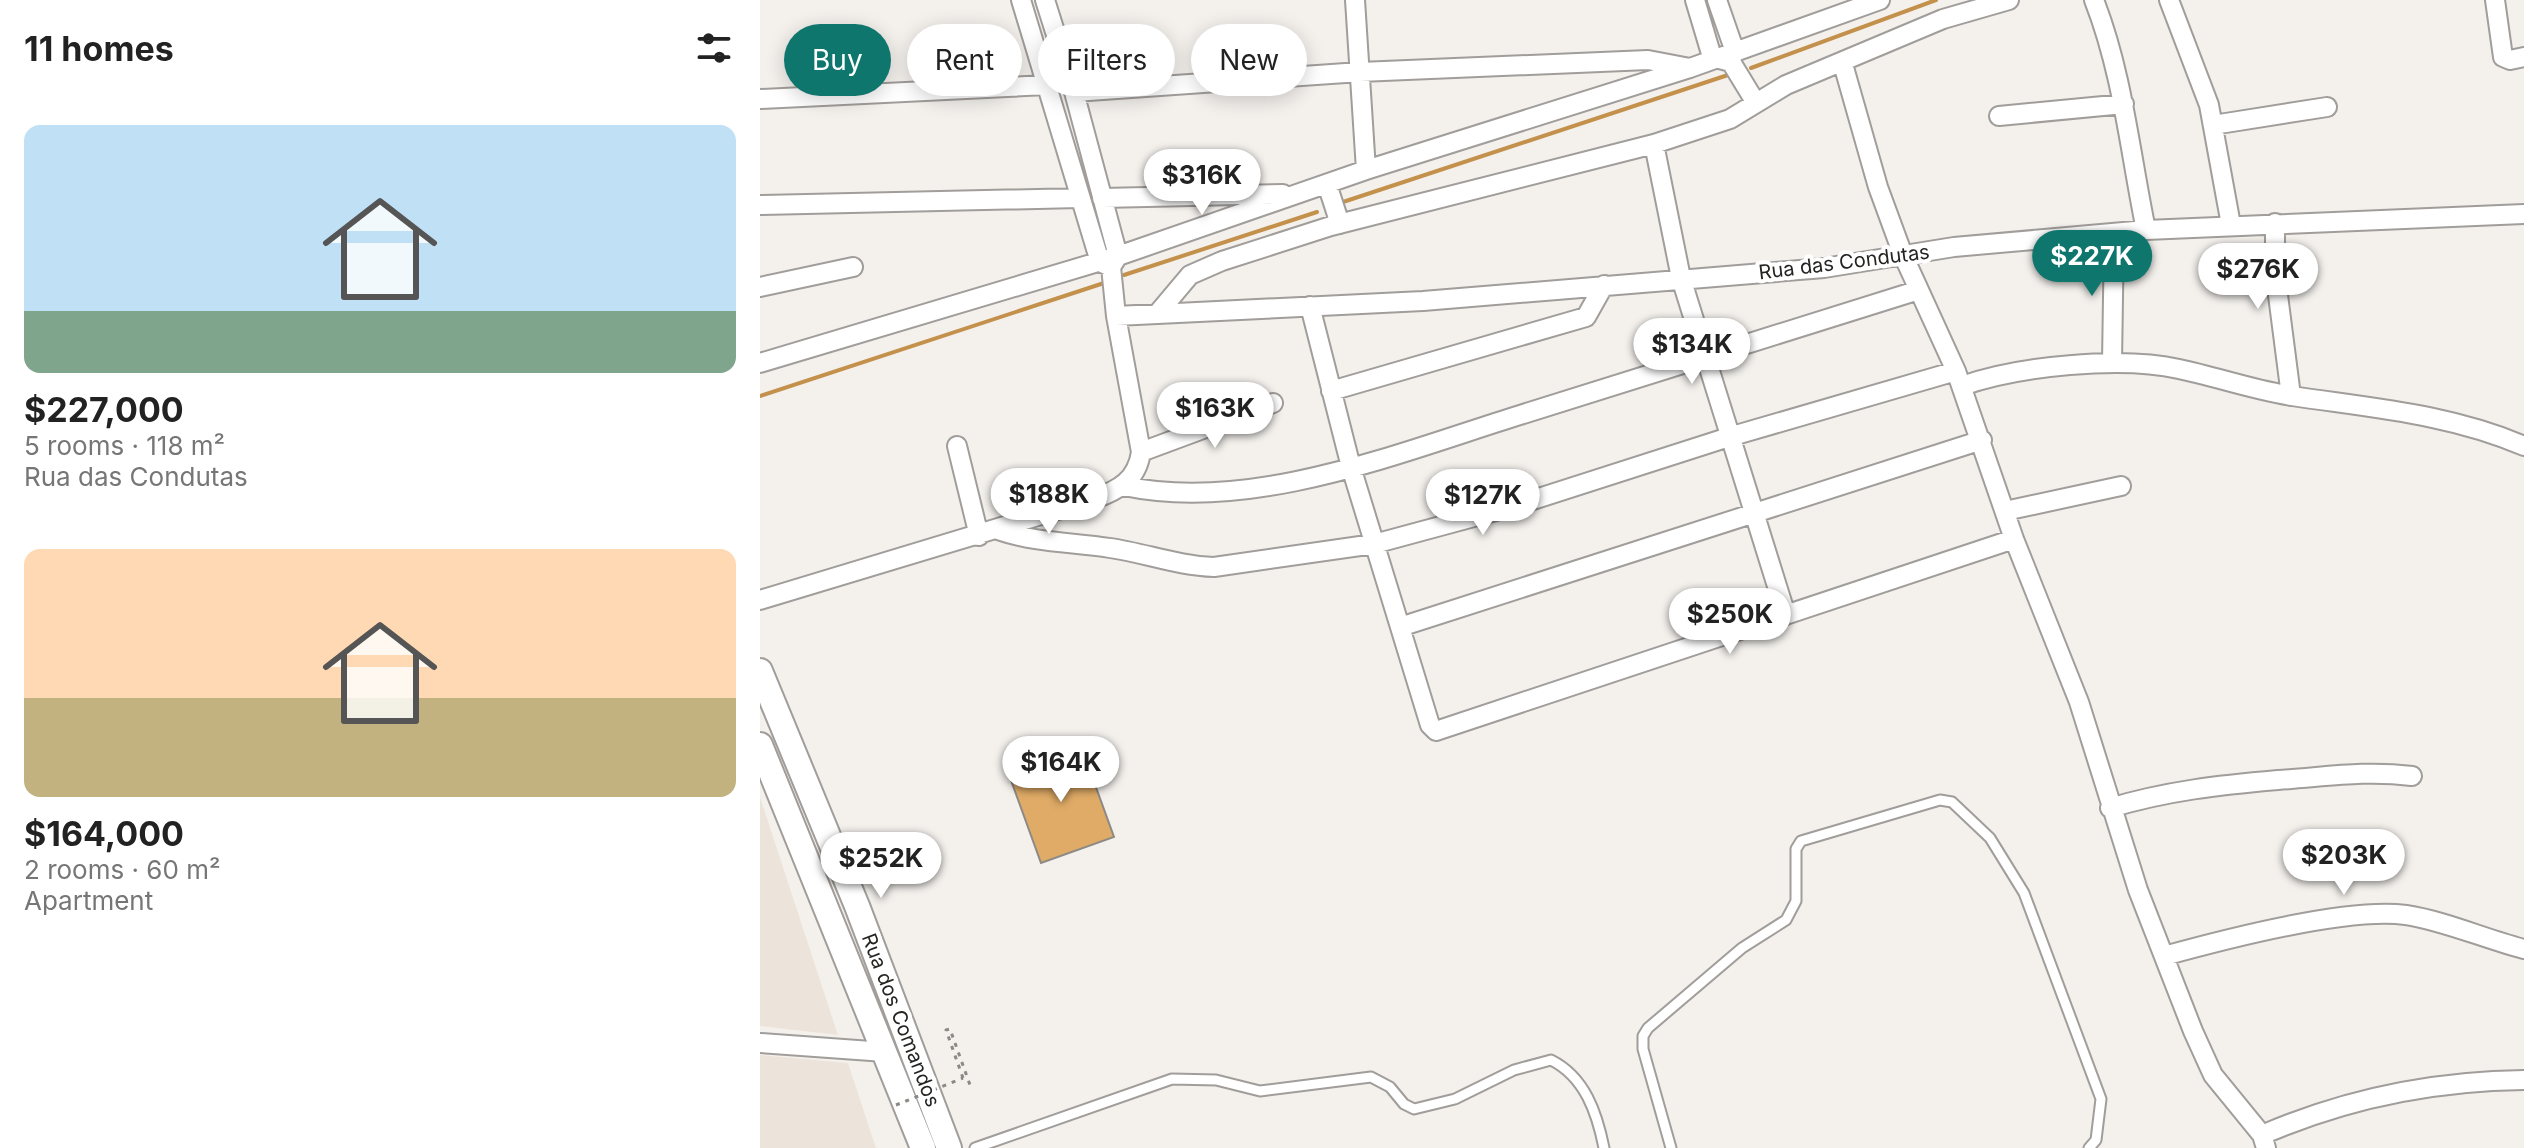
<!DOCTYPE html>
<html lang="en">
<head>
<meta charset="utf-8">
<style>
  body { margin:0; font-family:Inter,sans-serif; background:#f2f2f2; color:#222; height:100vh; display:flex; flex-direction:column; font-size:30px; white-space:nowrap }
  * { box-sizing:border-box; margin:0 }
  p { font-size:26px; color:#767676 }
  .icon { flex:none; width:44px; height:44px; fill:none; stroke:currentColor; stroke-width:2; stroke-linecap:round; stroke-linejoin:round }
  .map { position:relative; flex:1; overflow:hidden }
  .panel { display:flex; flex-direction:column; background:#fff; width:760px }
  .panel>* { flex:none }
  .top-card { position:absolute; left:24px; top:24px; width:760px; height:72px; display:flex; gap:16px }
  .price { position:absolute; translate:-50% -68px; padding:0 18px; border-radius:28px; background:#fff; color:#222; font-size:26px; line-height:52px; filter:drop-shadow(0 2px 4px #0008) }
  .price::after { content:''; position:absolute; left:50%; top:48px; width:24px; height:18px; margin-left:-12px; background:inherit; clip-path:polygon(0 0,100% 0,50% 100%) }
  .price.selected { background:#0f766e; color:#fff }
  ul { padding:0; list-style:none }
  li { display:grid; align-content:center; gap:16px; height:424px; padding:0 24px }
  li span { display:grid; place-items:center; height:248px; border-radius:16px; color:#555 }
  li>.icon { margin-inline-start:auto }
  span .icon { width:144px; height:144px; fill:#fffc; stroke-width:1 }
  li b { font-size:34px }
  h2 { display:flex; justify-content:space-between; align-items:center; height:96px; padding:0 24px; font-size:34px }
  .tag { padding:0 28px; border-radius:36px; background:#fff; box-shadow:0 4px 20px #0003; font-size:28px; line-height:72px }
  .tag.selected { background:#0f766e; color:#fff }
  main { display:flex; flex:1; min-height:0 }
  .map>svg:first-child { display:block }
</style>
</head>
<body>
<main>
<section class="panel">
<h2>11 homes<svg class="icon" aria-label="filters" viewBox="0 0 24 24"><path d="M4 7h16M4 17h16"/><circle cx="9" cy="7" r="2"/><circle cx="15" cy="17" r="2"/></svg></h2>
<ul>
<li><span style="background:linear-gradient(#bfe0f5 75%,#7fa58c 0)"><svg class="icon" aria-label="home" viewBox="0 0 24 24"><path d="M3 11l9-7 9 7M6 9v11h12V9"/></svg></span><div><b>$227,000</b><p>5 rooms · 118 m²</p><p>Rua das Condutas</p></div></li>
<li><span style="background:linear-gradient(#ffd9b3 60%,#c2b280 0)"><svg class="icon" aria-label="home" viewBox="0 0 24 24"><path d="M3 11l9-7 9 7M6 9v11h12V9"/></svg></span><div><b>$164,000</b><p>2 rooms · 60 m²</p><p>Apartment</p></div></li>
</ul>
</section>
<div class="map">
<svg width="1764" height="1148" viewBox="0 0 1764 1148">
  <rect width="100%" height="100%" fill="#f4f1ed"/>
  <path fill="#ece4da" d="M0,797L78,1035L0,1026Z
    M0,1055L88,1063L116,1148H0Z"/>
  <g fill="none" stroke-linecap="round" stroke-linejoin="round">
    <path stroke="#c4914c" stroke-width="4" d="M991,68L1176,0
      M580,203L971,74
      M364,275L557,212
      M0,396L344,283"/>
  </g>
  <path fill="#e0ab66" stroke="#8d8a86" stroke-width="2" d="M321,746L354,837L281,863L248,772Z"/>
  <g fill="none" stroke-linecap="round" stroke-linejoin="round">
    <defs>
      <path id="lane" d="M215,1148L412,1079L456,1080L500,1091L611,1077L630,1087L644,1104L654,1109L695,1099L754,1070L791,1060C825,1077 837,1113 844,1148
        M911,1148L883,1049V1036L888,1028L982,948L1026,920L1036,901V849L1041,841L1180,800L1192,802L1230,838L1264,893L1341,1099L1336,1140L1329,1148"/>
      <path id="street" d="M261,0L340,262L351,267
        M595,0L606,170
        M935,0L952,57
        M957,0L974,49L972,58
        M1334,0C1363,74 1370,153 1386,230
        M1409,0L1449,105L1471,225
        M1735,0L1743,57L1750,60L1764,57
        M952,57L971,62L996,103
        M1083,64L1118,187L1143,255L1196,371L1254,539L1319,702L1378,890L1433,1031L1453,1075L1502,1135L1506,1148
        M314,92L600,72L888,60L930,68L1120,0
        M0,99L287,85
        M1239,116L1364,104
        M1453,125L1567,107
        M894,144L921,278L1026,615
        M567,184L580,224
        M342,198L523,194
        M0,205L320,198
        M1515,223V272L1531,396
        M0,287L93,267
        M550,306L591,467L670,725L676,731L1254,539
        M398,313L430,275L462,261L571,226L894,144L970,119L1026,85L1183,19L1249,0
        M356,316L663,301L1064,268L1194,247L1386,230L1764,214
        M0,363L358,256L606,170L930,68
        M1352,363L1354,233
        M1202,386C1258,366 1361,356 1419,369C1457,377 1493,390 1532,396C1611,408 1690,414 1764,446
        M571,391L826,317L844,285
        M197,446L219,536
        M381,452L513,403
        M364,486C492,513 638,453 760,415C893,374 1026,331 1159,290
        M1245,511L1361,486
        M238,530C276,543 311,542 350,548C385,553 418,566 454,567L614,544L751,507L969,437L1196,371
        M0,600L334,499C359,490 377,480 381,452L356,316L351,267L358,256L314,92L285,0
        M640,627L1222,440
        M1350,808C1406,791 1460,785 1518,780C1566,777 1604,770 1652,776
        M1404,956C1462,940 1588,907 1646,915C1685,921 1725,939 1764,949
        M0,1043L125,1052
        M1502,1135C1585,1099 1674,1081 1764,1080"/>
      <path id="secondary" d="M0,671L97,906L189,1148
        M0,745L163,1148"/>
    </defs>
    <use href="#lane" stroke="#a09d9a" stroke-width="13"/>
    <use href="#street" stroke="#a09d9a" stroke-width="22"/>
    <use href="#secondary" stroke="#a09d9a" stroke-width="28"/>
    <path stroke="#8b8986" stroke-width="3" stroke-dasharray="4 6" stroke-linecap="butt" d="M203,1078L186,1030L190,1029L210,1085"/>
    <use href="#lane" stroke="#fff" stroke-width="9"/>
    <use href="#street" stroke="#fff" stroke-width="18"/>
    <use href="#secondary" stroke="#fff" stroke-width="24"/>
    <path stroke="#8b8986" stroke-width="3" stroke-dasharray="4 6" stroke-linecap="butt" d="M136,1105L203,1078"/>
  </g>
  <g text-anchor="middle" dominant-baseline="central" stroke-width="8" stroke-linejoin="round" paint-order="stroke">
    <g font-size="20" fill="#252423" stroke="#fff">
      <text transform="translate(1084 262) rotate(-7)">Rua das Condutas</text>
      <text transform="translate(141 1020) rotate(69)">Rua dos Comandos</text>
    </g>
  </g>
</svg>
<b class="price" style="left:442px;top:217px">$316K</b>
<b class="price selected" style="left:1332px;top:298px">$227K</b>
<b class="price" style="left:1498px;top:311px">$276K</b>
<b class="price" style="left:932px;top:386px">$134K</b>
<b class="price" style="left:455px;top:450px">$163K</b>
<b class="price" style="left:289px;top:536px">$188K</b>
<b class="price" style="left:723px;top:537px">$127K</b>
<b class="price" style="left:970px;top:656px">$250K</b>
<b class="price" style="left:301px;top:804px">$164K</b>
<b class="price" style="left:1584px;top:897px">$203K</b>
<b class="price" style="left:121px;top:900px">$252K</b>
<div class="top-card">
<a class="tag selected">Buy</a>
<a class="tag">Rent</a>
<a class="tag">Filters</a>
<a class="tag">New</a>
</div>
</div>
</main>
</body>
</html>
